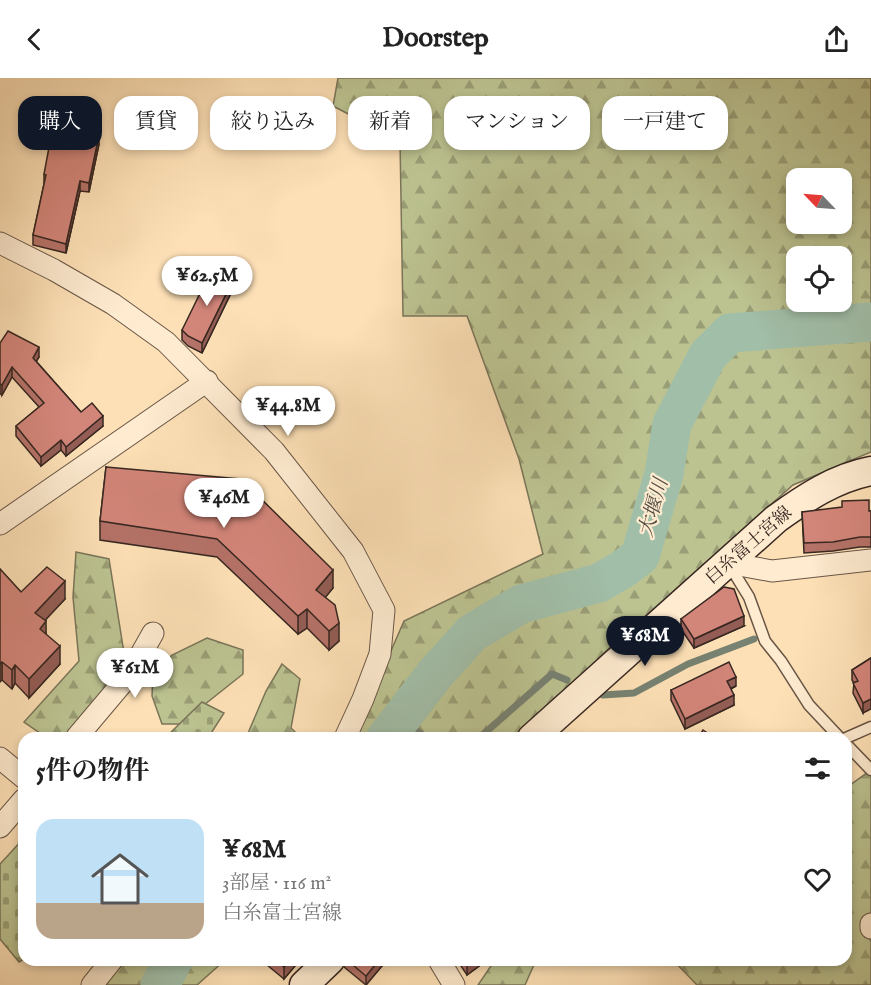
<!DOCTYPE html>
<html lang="ja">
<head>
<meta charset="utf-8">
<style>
  body { margin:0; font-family:"IM FELL English","Noto Serif JP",serif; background:#f6f6f6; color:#222; height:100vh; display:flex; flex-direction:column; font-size:22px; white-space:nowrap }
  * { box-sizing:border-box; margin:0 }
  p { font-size:20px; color:#767676 }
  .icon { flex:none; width:33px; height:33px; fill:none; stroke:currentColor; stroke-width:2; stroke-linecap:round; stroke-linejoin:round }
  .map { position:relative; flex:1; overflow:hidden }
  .details { position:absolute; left:18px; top:654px; width:834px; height:234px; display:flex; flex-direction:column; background:#fff; border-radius:18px; box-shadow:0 3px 9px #0003 }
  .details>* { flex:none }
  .banner { position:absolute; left:18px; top:18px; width:836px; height:54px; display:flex; gap:12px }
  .needle { width:39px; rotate:295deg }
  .fabs { position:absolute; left:786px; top:90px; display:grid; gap:12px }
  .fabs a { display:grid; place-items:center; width:66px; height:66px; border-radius:12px; background:#fff; box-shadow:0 3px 9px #0003; font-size:30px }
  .price { position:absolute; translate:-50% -51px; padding:0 14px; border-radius:21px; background:#fff; color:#222; font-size:20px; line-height:39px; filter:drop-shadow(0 2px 3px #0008) }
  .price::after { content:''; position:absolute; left:50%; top:36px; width:18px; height:14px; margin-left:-9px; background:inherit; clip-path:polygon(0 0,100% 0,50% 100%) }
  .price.on { background:#111827; color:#fff }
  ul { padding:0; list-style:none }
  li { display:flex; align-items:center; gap:18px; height:150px; padding:0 18px }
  li span { display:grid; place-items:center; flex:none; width:168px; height:120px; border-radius:18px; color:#555 }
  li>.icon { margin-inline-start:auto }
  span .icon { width:72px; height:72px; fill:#fffc; stroke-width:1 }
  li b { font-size:26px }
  h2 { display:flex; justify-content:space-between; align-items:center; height:72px; padding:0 18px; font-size:26px }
  .pill { padding:0 21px; border-radius:18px; background:#fff; box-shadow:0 3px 9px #0003; font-size:21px; line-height:54px }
  .pill.on { background:#111827; color:#fff }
  header { display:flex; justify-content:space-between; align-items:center; height:78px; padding:0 18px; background:#fff; font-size:27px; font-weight:800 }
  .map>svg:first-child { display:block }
</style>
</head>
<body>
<header><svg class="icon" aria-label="back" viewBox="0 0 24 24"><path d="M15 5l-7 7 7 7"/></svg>Doorstep<svg class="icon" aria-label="share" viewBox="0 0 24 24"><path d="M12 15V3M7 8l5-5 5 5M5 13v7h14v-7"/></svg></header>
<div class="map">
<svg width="871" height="907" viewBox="0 0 871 907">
  <defs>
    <pattern id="forest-firs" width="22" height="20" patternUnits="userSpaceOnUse" patternTransform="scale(1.5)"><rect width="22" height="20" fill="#bcc391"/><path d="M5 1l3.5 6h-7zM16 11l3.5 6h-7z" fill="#9a9e76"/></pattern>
    <pattern id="cemetery-stones" width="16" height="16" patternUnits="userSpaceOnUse" patternTransform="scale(1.5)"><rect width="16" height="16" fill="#bcc391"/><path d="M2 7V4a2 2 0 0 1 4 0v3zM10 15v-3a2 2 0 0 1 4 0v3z" fill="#9a9e76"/></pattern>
  </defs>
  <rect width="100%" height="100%" fill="#fde0b6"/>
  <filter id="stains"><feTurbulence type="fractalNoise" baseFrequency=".00333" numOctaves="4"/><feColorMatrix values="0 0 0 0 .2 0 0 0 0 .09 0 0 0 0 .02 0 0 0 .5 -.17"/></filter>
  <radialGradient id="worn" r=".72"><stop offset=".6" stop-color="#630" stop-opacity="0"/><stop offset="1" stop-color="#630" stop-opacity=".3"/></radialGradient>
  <path fill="url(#forest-firs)" stroke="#7a7559" stroke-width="1.5" fill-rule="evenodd" d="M338,0H871V374L793,407L605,574L519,660H353L404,543L543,476L519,381L467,238H403L400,63L333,28ZM796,100H842V146H796ZM796,178H842V224H796Z
    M76,474L109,481L124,575L121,607L68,660H47L24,644L79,583L73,519Z
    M207,560L243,572V596L180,646H162L152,618L153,596L172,577Z
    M282,586L300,601L291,650L301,660H246L266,613Z
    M871,692V842H863L871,864V907H697L673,882H846V710Z
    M126,882H225L197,907H104Z
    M495,882H536L525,907H478Z"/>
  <path fill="url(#cemetery-stones)" stroke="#7a7559" stroke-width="1.5" d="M202,624L224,635L208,660H165Z
    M24,760V881L19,884L0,861V786Z"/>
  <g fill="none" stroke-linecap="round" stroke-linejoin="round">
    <path stroke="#778272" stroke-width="7" d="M603,617L634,615L688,586L754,561
      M401,642L427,660
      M479,660L552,596L567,602"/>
    <path stroke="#a1bea8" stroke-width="39" d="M386,660L435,596L472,555L521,526L599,505L623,491L640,478L664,396L672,346L708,277L730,255L871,244
      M160,907L173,882"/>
    <defs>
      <path id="service" d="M728,485L749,519L765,563L781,583L809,627L840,660
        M846,660L871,649
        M846,666L871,692"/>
      <path id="minor" d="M0,165L54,192L113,226L166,264L274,373L353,473L384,532L380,576L363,621L345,660
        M0,446L207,303
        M728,485L772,493L871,482
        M76,660L130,596L153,555
        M0,680L24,700
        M0,749L24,721
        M871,846V850
        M439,882L454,907
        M92,907L112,882"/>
      <path id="secondary" d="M532,660L776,441C805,420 835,400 871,393
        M304,907L330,882"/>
    </defs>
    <use href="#service" stroke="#685546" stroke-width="13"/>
    <use href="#minor" stroke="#685546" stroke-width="23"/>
    <use href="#secondary" stroke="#372721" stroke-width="31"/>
    <use href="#service" stroke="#feebd0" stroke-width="10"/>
    <use href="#minor" stroke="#feebd0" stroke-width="21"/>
    <use href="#secondary" stroke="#feebd0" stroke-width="28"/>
  </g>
  <path fill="#b57268" stroke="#372721" stroke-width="1.5" d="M99,66L89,114L80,113L66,175L33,167V157L44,106V96L75,69Z
    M232,213L202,275L188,268L182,262V252Z
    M0,265L39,279L36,283L81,334L103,348L66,378L61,372L41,388L16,358V348L39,329L12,299L2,317L0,316Z
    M106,389L333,510L325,519L339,563L329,572L307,550L298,556L217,479L100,462V443Z
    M869,433H871V469H860L833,473L804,475L802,434Z
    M0,491L21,514L65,521L45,542L46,556L60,586L29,620L15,605L12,611L2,602Z
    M681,541L744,548L694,570L681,551Z
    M871,580L863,635L853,615L854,605L852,602V592Z
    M736,608L731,611L734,627L685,651L671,622V612Z
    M267,882H300L284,901L267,887Z
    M344,882H387L366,907L344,889Z
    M457,882H483V885L467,897Z"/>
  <path fill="#935d55" stroke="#372721" stroke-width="1.5" d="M99,57V66L89,114V105Z
    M80,103V113L66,175V166Z
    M232,204V213L202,275V265Z
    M39,269V279L33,289V280Z
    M12,289V299L2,317V307Z
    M103,338V348L66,378V369Z
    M61,362V372L41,388V379Z
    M333,492V510L316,531V512Z
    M65,503V521L35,553V535Z
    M307,531V550L298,556V538Z
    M744,538V548L694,570V561Z
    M46,543V562L40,551Z
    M339,545V563L329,572V553Z
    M60,568V586L29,620V601Z
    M2,584V602L0,604V586Z
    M15,587V605L12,611V592Z
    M736,599V608L727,612V603Z
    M734,617V627L685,651V641Z
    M871,621V631L863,635V625Z
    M290,882H300L284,901V889Z
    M379,882H387L366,907V898Z
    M474,882H483V885L467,897V887Z"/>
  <path fill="#d28579" stroke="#372721" stroke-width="1.5" d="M78,52L99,57L89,105L80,103L66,166L33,157L46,97L44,96L50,64L75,69Z
    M211,193L232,204L202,265L188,258L182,252Z
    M8,253L39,269L33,280L81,334L92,325L103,338L66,369L61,362L41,379L16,348L44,325L12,289L2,307L0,306V265Z
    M106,389L241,401L333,492L316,512L335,527L339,545L329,553L307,531L298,538L217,461L100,443Z
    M869,422V433H871V459H860L833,464L804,465L802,434L842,429V423Z
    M47,489L65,503L35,535L46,543L40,551L60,568L29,601L15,587L12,592L2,584L0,586V491L21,514Z
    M724,509L734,511L744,538L694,561L681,541Z
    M871,580V621L863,625L853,605L858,603L852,592Z
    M729,584L736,599L727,603L734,617L685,641L671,612Z
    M703,652L715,660H698Z
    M276,882H290L284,889Z
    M347,882H379L366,898Z
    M463,882H474L467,887Z"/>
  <g text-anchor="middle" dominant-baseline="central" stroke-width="4.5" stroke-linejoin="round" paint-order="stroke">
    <g font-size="18" fill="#372721" stroke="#feebd0">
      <text transform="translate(749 468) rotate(-41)">白糸富士宮線</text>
    </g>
    <g font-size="20" font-style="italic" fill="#524d43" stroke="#feebd0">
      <text transform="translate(654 430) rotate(-74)">大堰川</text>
    </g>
  </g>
  <rect width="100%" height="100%" filter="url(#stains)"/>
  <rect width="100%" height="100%" fill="url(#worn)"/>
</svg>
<div class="fabs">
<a><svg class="needle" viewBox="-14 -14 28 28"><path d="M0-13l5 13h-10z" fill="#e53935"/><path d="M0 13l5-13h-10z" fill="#767676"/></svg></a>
<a><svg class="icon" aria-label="locate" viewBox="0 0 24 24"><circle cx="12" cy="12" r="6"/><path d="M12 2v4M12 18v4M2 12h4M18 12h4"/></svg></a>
</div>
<b class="price" style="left:207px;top:229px">¥62.5M</b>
<b class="price" style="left:288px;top:359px">¥44.8M</b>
<b class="price" style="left:224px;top:451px">¥46M</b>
<b class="price on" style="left:645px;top:589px">¥68M</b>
<b class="price" style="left:135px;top:621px">¥61M</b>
<div class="banner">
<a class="pill on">購入</a>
<a class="pill">賃貸</a>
<a class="pill">絞り込み</a>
<a class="pill">新着</a>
<a class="pill">マンション</a>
<a class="pill">一戸建て</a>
</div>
<section class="details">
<h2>5件の物件<svg class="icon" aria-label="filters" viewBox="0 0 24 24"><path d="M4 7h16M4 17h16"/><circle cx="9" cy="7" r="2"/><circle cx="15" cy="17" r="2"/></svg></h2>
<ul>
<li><span style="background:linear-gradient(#bfe0f5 70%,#b9a48a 0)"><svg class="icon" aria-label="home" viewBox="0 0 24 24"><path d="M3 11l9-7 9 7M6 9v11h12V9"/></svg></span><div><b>¥68M</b><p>3部屋 · 116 m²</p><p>白糸富士宮線</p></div><svg class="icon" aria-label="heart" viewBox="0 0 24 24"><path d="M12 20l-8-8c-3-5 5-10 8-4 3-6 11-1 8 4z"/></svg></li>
</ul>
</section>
</div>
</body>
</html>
